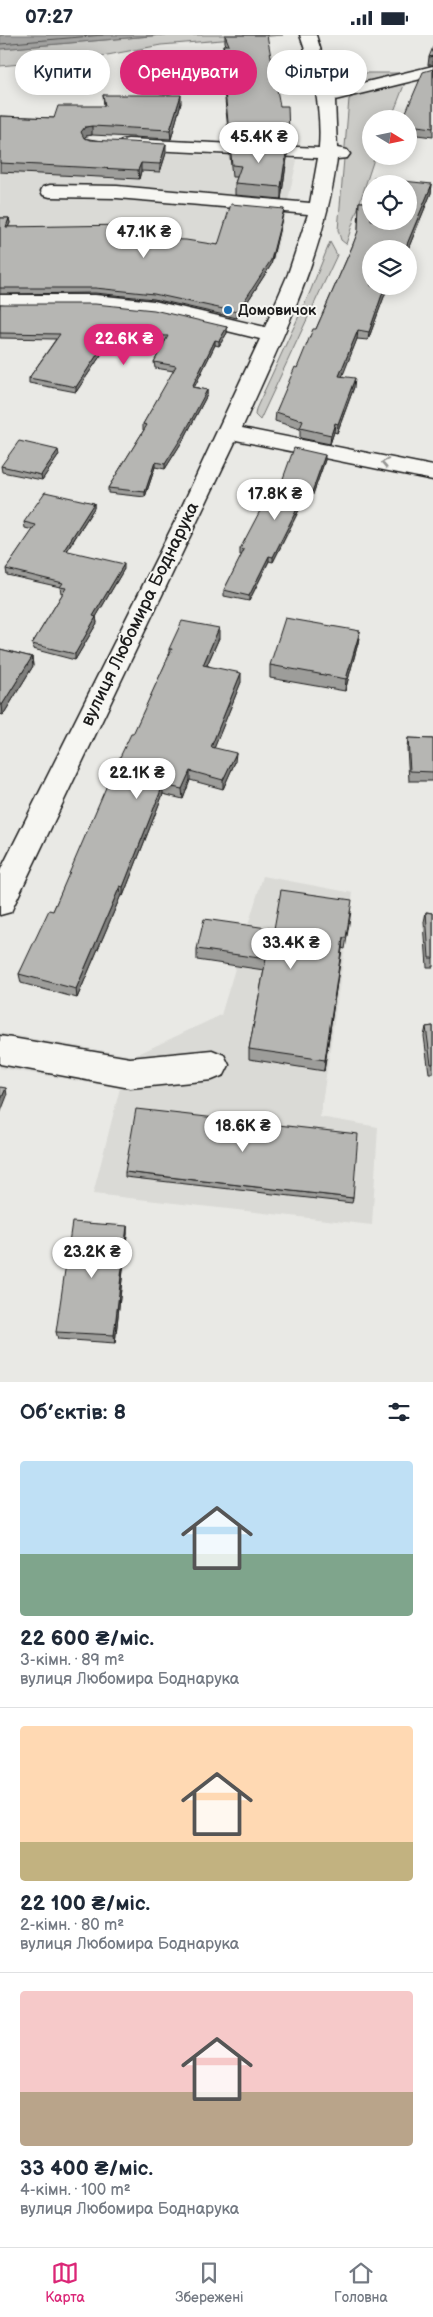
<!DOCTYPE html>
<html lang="uk">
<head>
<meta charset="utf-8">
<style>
  body { margin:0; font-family:"Balsamiq Sans",sans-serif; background:#f2f2f3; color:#1f2937; height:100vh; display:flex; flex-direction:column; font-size:19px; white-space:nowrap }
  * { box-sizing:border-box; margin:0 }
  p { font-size:16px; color:#747a83 }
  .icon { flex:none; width:28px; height:28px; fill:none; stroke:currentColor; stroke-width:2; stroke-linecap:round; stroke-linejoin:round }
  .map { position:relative; height:1347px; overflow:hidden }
  .side { display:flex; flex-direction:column; background:#fff; flex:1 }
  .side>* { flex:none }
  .hud { position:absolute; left:15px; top:15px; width:404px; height:45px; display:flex; gap:10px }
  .needle { width:32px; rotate:100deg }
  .controls { position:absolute; left:362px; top:75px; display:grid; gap:10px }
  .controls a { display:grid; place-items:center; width:55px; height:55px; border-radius:50%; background:#fff; box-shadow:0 2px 12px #0003; font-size:25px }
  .price { position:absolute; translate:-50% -42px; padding:0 11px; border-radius:18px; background:#fff; color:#222; font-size:16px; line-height:32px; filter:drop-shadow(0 1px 2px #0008) }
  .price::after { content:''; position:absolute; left:50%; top:30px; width:15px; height:11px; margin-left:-8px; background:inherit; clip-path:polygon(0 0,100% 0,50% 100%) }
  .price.selected { background:#db2777; color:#fff }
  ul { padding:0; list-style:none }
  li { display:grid; align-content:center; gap:10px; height:265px; padding:0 20px }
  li+li { border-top:1px solid #e0e1e3 }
  li span { display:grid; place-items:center; height:155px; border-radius:5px; color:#555 }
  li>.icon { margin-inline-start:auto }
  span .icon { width:90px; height:90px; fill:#fffc; stroke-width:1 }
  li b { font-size:21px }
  h2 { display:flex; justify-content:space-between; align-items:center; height:60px; padding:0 20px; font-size:21px }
  .tag { padding:0 18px; border-radius:22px; background:#fff; box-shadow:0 2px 12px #0003; font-size:18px; line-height:45px }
  .tag.selected { background:#db2777; color:#fff }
  .status { display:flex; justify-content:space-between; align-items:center; height:35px; padding:0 25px; background:#fff; direction:ltr }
  .status svg { height:14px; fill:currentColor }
  .dock { display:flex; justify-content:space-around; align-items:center; height:70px; border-top:1px solid #e0e1e3; background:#fff; font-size:14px; color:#747a83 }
  .dock a { display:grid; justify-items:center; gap:2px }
  .dock .selected { color:#db2777 }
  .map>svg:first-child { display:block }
</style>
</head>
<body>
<div class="status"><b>07:27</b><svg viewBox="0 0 49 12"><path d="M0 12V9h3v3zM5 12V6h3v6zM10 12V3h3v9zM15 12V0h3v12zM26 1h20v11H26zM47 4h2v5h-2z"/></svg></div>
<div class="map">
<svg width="433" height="1347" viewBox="0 0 433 1347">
  <rect width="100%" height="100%" fill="#e9e9e5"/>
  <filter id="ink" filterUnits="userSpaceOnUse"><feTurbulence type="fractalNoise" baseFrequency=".02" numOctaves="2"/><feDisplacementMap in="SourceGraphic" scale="10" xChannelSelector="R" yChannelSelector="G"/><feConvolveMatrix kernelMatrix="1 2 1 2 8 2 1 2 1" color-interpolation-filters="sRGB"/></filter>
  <g filter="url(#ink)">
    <path fill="#dadad6" d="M0,109L297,125L275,223L219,311L118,295L114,305L0,303Z
      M263,841L353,858L320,1082L378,1092L372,1190L93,1159L120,1053L0,1033V998L134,1021L221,980Z"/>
    <path fill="#cbcbc7" stroke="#747472" d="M162,0H283L161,10L102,21L0,31V14Z
      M338,38H415L342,53Z
      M406,45L391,84H371V121H375L346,209L341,205L338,195L349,64L357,59Z
      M330,207L337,220L260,385L255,380L256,374L310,257Z"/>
    <path fill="#a3a3a1" stroke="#6d6d6c" d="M0,0H162L0,14Z"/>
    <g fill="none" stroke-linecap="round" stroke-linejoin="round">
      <path stroke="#525251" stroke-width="1" d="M0,9L103,0"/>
      <defs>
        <path id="minor" d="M300,0H316L333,55L433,31V41L335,65L337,113L347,115L350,119L347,123L337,124C324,220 281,306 242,393L433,431V445L236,405L15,868L11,877L0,880V836L177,482L260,304L154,278L95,272H0V260H95L154,266L265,292L288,239L308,179L117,163L50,162L43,160L41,156L43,152L50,150L117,151L310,168L318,123L128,114L122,113L119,109L122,105L128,104L319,113C322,73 313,37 300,0Z
          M0,1001L130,1023L212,1015L224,1020L229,1030L224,1040L212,1045L130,1053L0,1029Z"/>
      </defs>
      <use href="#minor" stroke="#1c1c1c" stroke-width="3"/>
      <use href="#minor" fill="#f6f6f2" fill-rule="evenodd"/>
    </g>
    <path fill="#9d9d9a" stroke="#1c1c1c" d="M225,0L280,71L289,101V109L229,106L225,64L218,34V26H226L223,18V10H226L225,7Z
      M433,34V102L409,99V84Z
      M103,60L181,68L171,104L92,100L86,101L84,103L166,118L160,137L141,136L139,144L0,137V81L54,83L104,71Z
      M230,109L287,112V123L281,164L235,160V148L237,142H232L230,121Z
      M432,149L431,158L408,214H371V251H388L368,305L357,304L342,341L354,352L337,398L334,397L330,409L300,403V394L275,386L276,377L316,294L352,212L358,197L359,167H367Z
      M283,179L271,230L237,283L154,264L95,258L0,259V183H9L10,188L8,192L126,196L125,203L218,210Z
      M0,269L227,292V298L219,311L215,310L194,352L207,355V360L185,402L165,434L155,432L145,462L108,458V453L144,395H143V389L174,336L155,333L154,327L165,306L111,305L76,357L29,348V343L56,304L0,303Z
      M59,420L42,445L2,437L1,431Z
      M325,425L312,462L306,461L273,527L269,526L249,566L224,561V555L242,520H240V514L272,474Z
      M94,468V473L67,516L124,534L96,582L97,588L75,625L33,614L32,609L63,558H61L60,552L7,540L6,534L33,495L25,493L24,487Z
      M360,596L358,608L345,656L270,643V630Z
      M219,603L207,630L241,647L214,713L235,727L223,754L190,745L183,764L163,759L123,861L121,860L77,963L21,948L19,939L53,876L169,621V614Z
      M0,614L32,622L33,631L3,680L0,679Z
      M408,703L433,704V746H409L407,713Z
      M351,876L345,914L342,913L324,1036L249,1024V1014L264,935L197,925V914L274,894Z
      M426,877L433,878V932H427L424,887Z
      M433,991V1038H429L424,1001L426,992Z
      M125,1137L353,1163L352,1168L125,1142Z
      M127,1191V1199L115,1308L58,1304L56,1297Z"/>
    <path fill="#7f7f7d" stroke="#1c1c1c" d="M433,21V30H428L429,22Z
      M181,60V68L171,104L170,95Z
      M92,91V100L86,101L82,106L81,97L85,92Z
      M166,109V118L160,137V129Z
      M287,112V123L281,164V152Z
      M141,128V136L139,144L138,135Z
      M432,149L431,158L408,214H405Z
      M284,174L283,179L271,230L237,283V277Z
      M9,183L10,188L6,197V192Z
      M385,251H388L368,305L369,297Z
      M227,292V298L219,311V306Z
      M358,295L357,304L339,350V341Z
      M110,300L111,305L76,357V352Z
      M215,305V310L192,357V352Z
      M355,343L354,352L337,398L338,389Z
      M207,355V360L185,402L165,434V429Z
      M335,388L334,397L330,409L331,400Z
      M58,415L59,420L42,445L41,440Z
      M325,420V425L312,462V457Z
      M155,427V432L145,462V457Z
      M306,456V461L273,527V522Z
      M94,468V473L64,520V515Z
      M269,521V526L249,566V561Z
      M124,529V534L93,587V581Z
      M96,582L97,588L75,625V619Z
      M219,593V603L203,639V630Z
      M360,596L358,608L345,656L346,644Z
      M32,622L33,631L3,680L2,670Z
      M241,638V647L211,721V712Z
      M236,718L235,727L223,754V745Z
      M190,736V745L183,764L182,754Z
      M163,750V759L123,861V852Z
      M120,851L121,860L77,963L76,954Z
      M343,903L342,913L324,1036L325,1025Z
      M6,1053L7,1061L0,1079V1067Z
      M127,1191V1199L115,1308L114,1300Z"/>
    <path fill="#b6b6b3" stroke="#1c1c1c" d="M225,0H267L280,71H288L289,101L229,98L225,56L218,26H228L223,10H229Z
      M433,12V21L429,22Z
      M433,34V93L409,90V84H403L423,37Z
      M103,60H181L170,95L92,91L85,92L81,97L84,103L91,105L166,109L160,129L141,128L138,135L0,128V81L54,83L58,71H105Z
      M230,109L287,112L281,152L235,148L241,131L232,130Z
      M374,143L432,149L405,214H371V251H385L369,297L358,295L339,341L355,343L338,389L335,388L331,400L300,393L303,386L276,377L295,332L297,333L313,294H316L352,212L358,196L359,167H367L371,154V186H409V149H373Z
      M231,169L284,174L271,225L237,277L154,259L95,253H0V183H9L6,192L125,190L124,203L186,205L218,210Z
      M0,269H95L154,275L227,292L219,306L215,305L192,352L207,355L185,397L165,429L155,427L145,457L108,453L147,390L143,389L176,331L154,327L168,301L110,300L76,352L29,343L60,299L0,298Z
      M19,406L58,415L41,440L1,431Z
      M294,413L325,420L312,457L306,456L273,522L269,521L249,561L224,555L244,515L240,514L262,472L272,474Z
      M45,457L94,468L64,515L124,529L93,581L96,582L75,619L32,609L66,553L60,552L63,548L6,534L36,490L24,487Z
      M285,583L360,596L346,644L270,630Z
      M182,586L219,593L203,630L241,638L211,712L236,718L223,745L190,736L182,754L163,750L123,852L120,851L76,954L19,939L49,875L53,876L110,743L131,699H133L172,614H169Z
      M0,614L32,622L2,670H0Z
      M408,703L433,704V737L410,736Z
      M281,855L352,865L346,903H343L325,1025L249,1014L266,924L197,914L204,884L274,894Z
      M426,877L433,878V923H429Z
      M433,991V1029H431L426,992Z
      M0,1052L6,1053L0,1067Z
      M136,1074L358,1099L353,1163L125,1137Z
      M72,1187L127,1191L114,1300L56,1297Z"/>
    <defs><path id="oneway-chevron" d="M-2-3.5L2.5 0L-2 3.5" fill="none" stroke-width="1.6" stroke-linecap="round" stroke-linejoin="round" transform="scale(1.25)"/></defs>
    <use stroke="#949492" href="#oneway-chevron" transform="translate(385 428) rotate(-169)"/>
  </g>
  <circle fill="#1f6fb2" stroke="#f6f6f2" stroke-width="2" cx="228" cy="275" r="5"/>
  <g text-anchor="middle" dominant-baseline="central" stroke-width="4" stroke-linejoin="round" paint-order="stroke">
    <g font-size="15" font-weight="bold" fill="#1c1c1c" stroke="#f6f6f2" text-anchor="start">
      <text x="238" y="275">Домовичок</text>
    </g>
    <g font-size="18" fill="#1c1c1c" stroke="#f6f6f2">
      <text transform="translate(140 579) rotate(-64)">вулиця Любомира Боднарука</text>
    </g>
  </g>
</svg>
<div class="controls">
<a><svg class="needle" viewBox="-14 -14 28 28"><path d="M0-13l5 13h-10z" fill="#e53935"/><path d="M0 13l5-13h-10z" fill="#747a83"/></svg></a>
<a><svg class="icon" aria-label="locate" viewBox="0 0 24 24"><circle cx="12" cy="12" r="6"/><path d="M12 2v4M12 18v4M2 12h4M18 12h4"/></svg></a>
<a><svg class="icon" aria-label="layers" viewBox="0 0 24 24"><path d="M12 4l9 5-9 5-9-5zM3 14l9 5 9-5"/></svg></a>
</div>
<b class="price" style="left:259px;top:129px">45.4K ₴</b>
<b class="price" style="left:144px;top:224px">47.1K ₴</b>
<b class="price selected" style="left:124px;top:331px">22.6K ₴</b>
<b class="price" style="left:275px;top:486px">17.8K ₴</b>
<b class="price" style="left:137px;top:765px">22.1K ₴</b>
<b class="price" style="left:291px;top:935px">33.4K ₴</b>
<b class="price" style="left:243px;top:1118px">18.6K ₴</b>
<b class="price" style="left:92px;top:1244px">23.2K ₴</b>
<div class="hud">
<a class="tag">Купити</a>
<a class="tag selected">Орендувати</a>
<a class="tag">Фільтри</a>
</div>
</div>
<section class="side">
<h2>Об’єктів: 8<svg class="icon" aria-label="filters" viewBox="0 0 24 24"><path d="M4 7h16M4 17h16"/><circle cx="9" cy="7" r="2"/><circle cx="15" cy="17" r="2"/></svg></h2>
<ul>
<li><span style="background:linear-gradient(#bfe0f5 60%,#7fa58c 0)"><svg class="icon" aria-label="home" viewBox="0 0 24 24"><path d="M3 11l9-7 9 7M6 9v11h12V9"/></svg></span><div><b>22 600 ₴/міс.</b><p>3-кімн. · 89 m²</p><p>вулиця Любомира Боднарука</p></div></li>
<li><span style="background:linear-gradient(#ffd9b3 75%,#c2b280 0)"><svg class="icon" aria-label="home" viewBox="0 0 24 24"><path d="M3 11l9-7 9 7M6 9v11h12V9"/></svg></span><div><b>22 100 ₴/міс.</b><p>2-кімн. · 80 m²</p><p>вулиця Любомира Боднарука</p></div></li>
<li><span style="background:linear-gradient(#f6c9c9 65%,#b9a48a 0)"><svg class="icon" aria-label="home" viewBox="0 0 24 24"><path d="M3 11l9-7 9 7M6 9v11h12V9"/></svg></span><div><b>33 400 ₴/міс.</b><p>4-кімн. · 100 m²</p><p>вулиця Любомира Боднарука</p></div></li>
</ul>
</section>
<nav class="dock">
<a class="selected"><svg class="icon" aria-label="map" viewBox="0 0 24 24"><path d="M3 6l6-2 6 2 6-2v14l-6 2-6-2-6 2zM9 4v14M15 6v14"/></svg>Карта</a>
<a><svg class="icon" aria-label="saved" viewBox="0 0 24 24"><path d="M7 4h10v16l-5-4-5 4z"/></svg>Збережені</a>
<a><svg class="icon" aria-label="home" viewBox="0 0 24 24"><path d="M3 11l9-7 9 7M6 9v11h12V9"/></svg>Головна</a>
</nav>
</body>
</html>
